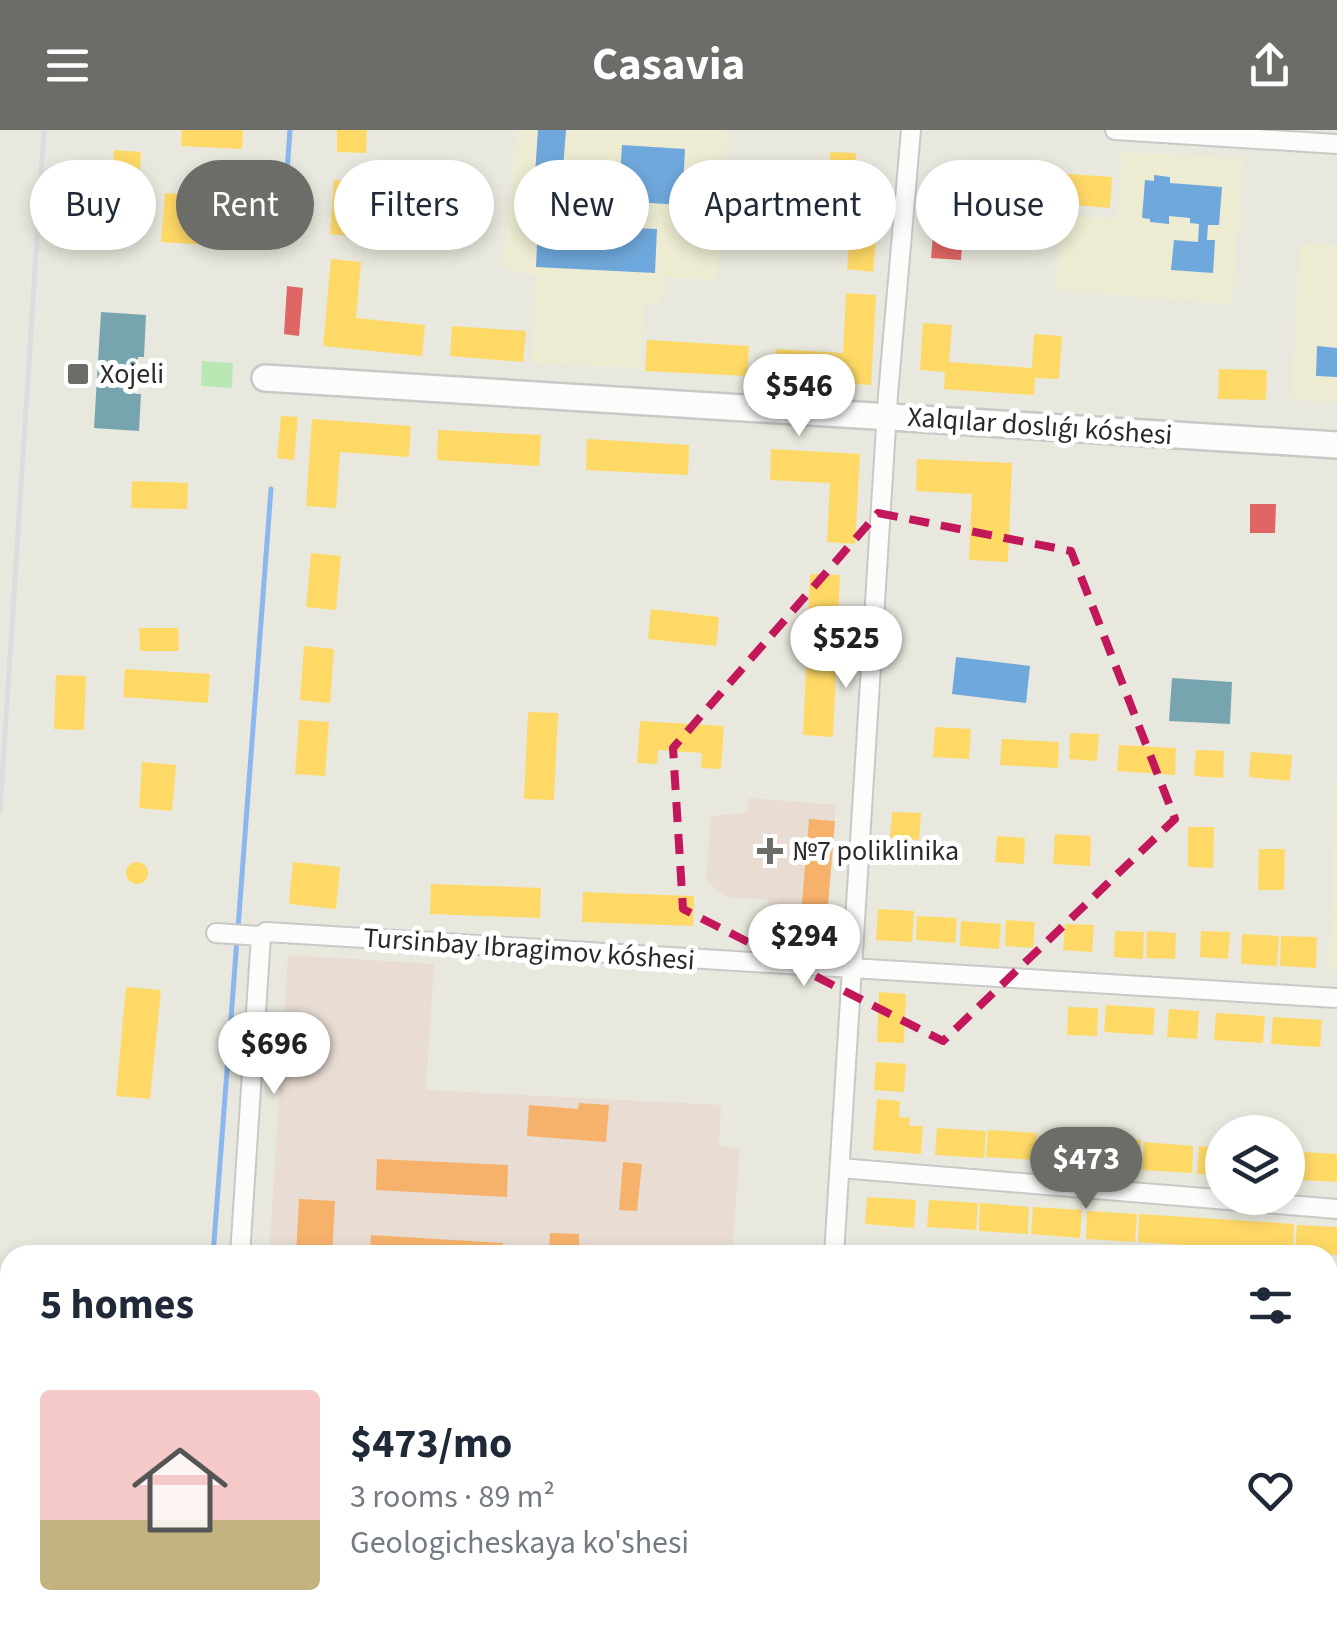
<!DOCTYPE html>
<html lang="en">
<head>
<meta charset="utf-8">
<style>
  body { margin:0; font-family:"Source Sans 3",sans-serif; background:#f6f6f7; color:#1f2937; height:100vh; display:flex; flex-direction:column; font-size:38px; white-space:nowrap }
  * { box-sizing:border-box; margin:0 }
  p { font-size:32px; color:#747a83 }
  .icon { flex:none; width:55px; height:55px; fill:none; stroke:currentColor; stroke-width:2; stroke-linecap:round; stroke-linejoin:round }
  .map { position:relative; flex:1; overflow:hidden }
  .details { position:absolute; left:0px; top:1115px; width:1338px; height:390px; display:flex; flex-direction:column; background:#fff; border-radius:30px 30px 0 0; box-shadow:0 5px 15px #0003 }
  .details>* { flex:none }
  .banner { position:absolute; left:30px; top:30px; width:1278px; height:90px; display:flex; gap:20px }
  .controls { position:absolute; left:1205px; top:985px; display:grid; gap:20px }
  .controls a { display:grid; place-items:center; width:100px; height:100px; border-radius:50%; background:#fff; box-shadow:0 5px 15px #0003; font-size:50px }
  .price { position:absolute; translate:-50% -85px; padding:0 22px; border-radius:35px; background:#fff; color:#222; font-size:32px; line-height:65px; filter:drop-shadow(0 2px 5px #0008) }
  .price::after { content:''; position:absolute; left:50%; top:60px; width:30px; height:22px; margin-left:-15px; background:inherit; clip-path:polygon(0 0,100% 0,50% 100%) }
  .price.on { background:#6c6c68; color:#fff }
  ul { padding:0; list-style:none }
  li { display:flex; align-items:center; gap:30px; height:250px; padding:0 40px }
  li+li { border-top:2px solid #e0e1e3 }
  li span { display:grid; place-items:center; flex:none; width:280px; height:200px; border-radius:10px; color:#555 }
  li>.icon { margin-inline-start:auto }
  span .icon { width:120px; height:120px; fill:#fffc; stroke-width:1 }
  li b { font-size:42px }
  h2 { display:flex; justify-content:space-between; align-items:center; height:120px; padding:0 40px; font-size:42px }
  .pill { padding:0 35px; border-radius:45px; background:#fff; box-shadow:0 5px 15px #0003; font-size:35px; line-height:90px }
  .pill.on { background:#6c6c68; color:#fff }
  header { display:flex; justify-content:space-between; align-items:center; height:130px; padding:0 40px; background:#6c6c68; color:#fff; font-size:45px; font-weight:700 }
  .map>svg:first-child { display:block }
</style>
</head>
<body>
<header><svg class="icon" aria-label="menu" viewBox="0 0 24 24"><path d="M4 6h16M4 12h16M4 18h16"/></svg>Casavia<svg class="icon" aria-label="share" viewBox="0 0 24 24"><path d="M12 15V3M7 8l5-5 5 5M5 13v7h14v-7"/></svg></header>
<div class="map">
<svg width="1337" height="1505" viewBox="0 0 1337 1505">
  <rect width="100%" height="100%" fill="#e9e8de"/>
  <path fill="#edecd2" d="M517,0H727L717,150L665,147L661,174H643L641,238L531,233L537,147L503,138Z
    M1122,22L1243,28L1232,174L1056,160L1060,85L1117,89Z
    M1300,113L1337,115V272L1291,270Z
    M1337,635V840H1329Z"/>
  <path fill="#e8dcd3" d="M749,668L836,675L824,824L780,826L771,811L768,769L731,768L706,752L711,686L747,683Z
    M288,825L434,834L426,960L721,975L719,1016L740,1018L732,1125L602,1121L601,1125H269Z"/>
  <path fill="#bae8b4" d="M202,231L233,233L232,258L201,256Z"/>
  <path fill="#ffd966" d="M182,0H243L242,19L181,16Z
    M337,0H367L366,23L337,22Z
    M114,20L141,22L138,76L111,74Z
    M830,22L856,23L855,54L829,53Z
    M1038,42L1112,47L1110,78L1036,72Z
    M197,44L215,46L213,86L257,89L255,118L161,112L165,63L195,65Z
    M334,50L365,53L360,107L330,104Z
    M851,88L878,90L873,142L847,139Z
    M331,129L361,132L356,188L425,195L422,226L323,216Z
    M846,163L876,165L871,255L775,249L776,219L843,223Z
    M923,193L952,195L949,232L1032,238L1034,204L1062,206L1059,249L1035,248L1034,265L944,259L945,242L920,240Z
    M452,196L526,201L523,232L450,226Z
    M647,210L749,216L747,246L645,241Z
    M1219,239L1267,240L1266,270L1218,269Z
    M281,286L298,287L294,330L277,328Z
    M312,289L411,296L409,327L340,322L336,378L306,376Z
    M438,300L541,305L539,336L437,330Z
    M587,309L689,315L688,345L586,340Z
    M771,319L860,324L855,414L827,412L830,353L770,350Z
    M917,329L1012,333L1008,432L969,430L972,364L916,361Z
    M132,351L188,353L187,379L131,378Z
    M311,423L341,426L336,480L306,477Z
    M810,444L840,445L837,512L807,511Z
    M651,479L719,487L716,516L648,509Z
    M139,498H178L179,521H140Z
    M304,516L334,519L330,573L300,570Z
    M806,538L836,539L833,607L803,605Z
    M125,539L210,544L208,573L123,567Z
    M56,545L86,546L84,600L54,599Z
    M528,582L558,583L554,670L524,669Z
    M299,590L329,592L325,646L295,644Z
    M640,591L724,596L721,639L701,638L702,623L658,620L657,634L637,633Z
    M935,597L971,599L969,629L933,627Z
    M1070,603L1099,604L1097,631L1069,629Z
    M1002,609L1059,612L1058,638L1000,635Z
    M1119,615L1176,618L1175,645L1117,641Z
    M1196,620L1224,621L1223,648L1194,646Z
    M1251,622L1292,625L1290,651L1249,647Z
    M142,632L176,635L172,681L139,678Z
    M892,682L921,683L919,710L890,708Z
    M1188,697H1214L1213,738L1188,737Z
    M1055,704L1091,706L1090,736L1053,734Z
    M997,706L1025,708L1024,734L995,732Z
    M1259,719H1285L1284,760H1258Z
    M293,732L340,737L336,779L289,774Z
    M126 743a11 11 0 1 1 22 0a11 11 0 1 1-22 0Z
    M431,754L541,758L540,788L430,784Z
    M583,762L694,766L693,796L582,792Z
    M878,779L914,781L912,812L876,810Z
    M917,786L957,788L955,813L916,810Z
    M1006,790L1035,792L1033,818L1005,816Z
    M961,791L1001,794L999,819L960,816Z
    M1065,794L1094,795L1092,822L1063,820Z
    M1115,801L1144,802L1143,829L1114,827Z
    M1147,801L1176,803L1175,829L1146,828Z
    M1201,801L1230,802L1228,829L1200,827Z
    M1242,804L1279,806L1277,836L1241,834Z
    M1281,806L1317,807L1316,838L1280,836Z
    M126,857L161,860L150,969L116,966Z
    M879,862L906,864L904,913L877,912Z
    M1106,875L1155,878L1153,905L1104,902Z
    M1068,877L1098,878L1097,906L1067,905Z
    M1169,879L1199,881L1197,909L1167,907Z
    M1216,883L1265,886L1263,913L1214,910Z
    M1273,887L1322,890L1320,917L1271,914Z
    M876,932L906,934L904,962L874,960Z
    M877,969L900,971L899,987L910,988L909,996H923L921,1024L873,1020Z
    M937,998L986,1001L984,1028L935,1025Z
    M988,1000L1037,1003L1035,1030L986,1027Z
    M1041,1004L1090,1007L1088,1034L1039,1031Z
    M1092,1007L1141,1010L1139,1038L1090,1034Z
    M1144,1012L1193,1016L1192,1043L1142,1040Z
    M1199,1016L1222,1018V1045L1197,1044Z
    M1288,1021H1299L1297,1049L1288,1048Z
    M1303,1022L1337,1024V1052L1301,1050Z
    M867,1067L916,1070L914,1098L865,1094Z
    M929,1070L978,1073L976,1100L927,1097Z
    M980,1073L1029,1077L1028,1104L979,1101Z
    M1033,1077L1082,1080L1080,1108L1031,1104Z
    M1087,1081L1137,1084L1135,1112L1086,1109Z
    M1139,1084L1294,1094L1293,1122L1138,1112Z
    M1297,1095L1337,1097V1125L1295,1123Z
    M1328,1193L1337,1194V1222L1328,1221Z
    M1328,1264H1337V1291H1328Z
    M242,1495H274L273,1503L242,1501Z
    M370,1495H401L400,1505H369Z
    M443,1495H474L473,1505H442Z
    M572,1495H604L603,1505H572Z
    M641,1495H672L671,1505H640Z
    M757,1495H788V1505H756Z
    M837,1495H864L863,1505H836Z
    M971,1495H996L995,1505H970Z"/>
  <path fill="#e06666" d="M938,49L967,51L961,130L931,128Z
    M287,156L303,158L299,206L284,204Z
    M1250,374H1276L1275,403H1250Z"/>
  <path fill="#6fa8dc" d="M538,0H566L559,90L532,88Z
    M622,15L685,19L682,75L635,72L633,98L657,99L655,143L536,137L538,93L617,97Z
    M1154,45L1170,47V53L1222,57L1219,95H1208L1207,110H1215L1213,143L1171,140L1174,110L1198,112L1199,94L1190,93V88L1169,86V94L1150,92V89L1142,88L1145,50L1154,51Z
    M1317,216L1337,218V247L1316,246Z
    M956,527L1030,536L1026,573L952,564Z"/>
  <path fill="#f6b26b" d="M809,689L835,691L825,810L799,808Z
    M579,973L609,975L606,1012L527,1006L529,975L578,979Z
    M377,1029L508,1035L507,1067L376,1060Z
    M623,1032L642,1034L637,1081L619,1080Z
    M299,1069L335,1071L332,1125H296Z
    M550,1103L579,1104V1125H549Z
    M371,1105L503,1113L502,1125H370Z"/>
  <path fill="#76a5af" d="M101,182L146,185L144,227H138L135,264H141L139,301L94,298Z
    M1172,548L1232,552L1230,594L1169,591Z"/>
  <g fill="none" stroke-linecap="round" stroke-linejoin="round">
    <path stroke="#8cb6f0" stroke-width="5" d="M283,99L290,0
      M238,798L271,359
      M213,1125L237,809
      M187,1505V1495"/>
    <defs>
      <path id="street" d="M1115,0L1337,14
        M216,803L261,806L266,802L1337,868
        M840,1038L1337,1079
        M240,1125L261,806
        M834,1125L888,265L911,0
        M1328,1241L1337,1242
        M1328,1415L1337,1416
        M218,1505V1495
        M418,1505L419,1495
        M621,1505L622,1495
        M814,1505V1495
        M1015,1505L1016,1495
        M1206,1505L1207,1495"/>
      <path id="secondary" d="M265,248L1337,315"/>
    </defs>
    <use href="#street" stroke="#c9c8c7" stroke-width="22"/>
    <use href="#secondary" stroke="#c9c8c7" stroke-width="30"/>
    <use href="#street" stroke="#fcfcfa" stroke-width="18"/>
    <use href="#secondary" stroke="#fcfcfa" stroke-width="25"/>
    <path stroke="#dddcde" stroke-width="5" d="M0,681L44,0"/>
  </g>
  <path fill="none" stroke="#c2185b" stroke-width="8" stroke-dasharray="20 12" stroke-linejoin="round" d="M878,383L1071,421L1175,689L943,911L683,779L673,618Z"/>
  <g fill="#6c6c68" stroke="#fff" stroke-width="4">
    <rect x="66" y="232" width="24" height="24" rx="5"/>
    <path d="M765 706h10v10h10v10h-10v10h-10v-10h-10v-10h10z"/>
  </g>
  <g text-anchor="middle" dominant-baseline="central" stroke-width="10" stroke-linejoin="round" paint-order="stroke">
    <g font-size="28" fill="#292929" stroke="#fff" text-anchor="start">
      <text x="100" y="244">Xojeli</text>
      <text x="792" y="721">№7 poliklinika</text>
    </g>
    <g font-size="28" fill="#292929" stroke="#fff">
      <text transform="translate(1040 296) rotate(4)">Xalqılar doslıǵı kóshesi</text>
      <text transform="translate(529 819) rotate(4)">Tursinbay Ibragimov kóshesi</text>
    </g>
  </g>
</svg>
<div class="controls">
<a><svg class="icon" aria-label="layers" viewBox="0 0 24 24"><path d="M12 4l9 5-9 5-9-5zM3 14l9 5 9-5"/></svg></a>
</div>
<b class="price" style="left:799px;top:309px">$546</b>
<b class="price" style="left:846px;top:561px">$525</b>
<b class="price" style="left:804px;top:859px">$294</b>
<b class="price" style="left:274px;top:967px">$696</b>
<b class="price on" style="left:1086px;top:1082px">$473</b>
<div class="banner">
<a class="pill">Buy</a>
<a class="pill on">Rent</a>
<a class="pill">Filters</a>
<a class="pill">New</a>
<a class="pill">Apartment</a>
<a class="pill">House</a>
</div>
<section class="details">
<h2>5 homes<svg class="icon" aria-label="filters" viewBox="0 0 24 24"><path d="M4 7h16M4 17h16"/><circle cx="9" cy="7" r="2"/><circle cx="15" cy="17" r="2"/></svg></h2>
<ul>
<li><span style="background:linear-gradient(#f6c9c9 65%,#c2b280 0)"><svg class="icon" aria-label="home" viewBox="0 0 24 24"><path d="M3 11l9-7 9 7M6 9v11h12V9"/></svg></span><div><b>$473/mo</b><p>3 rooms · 89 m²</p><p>Geologicheskaya ko'shesi</p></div><svg class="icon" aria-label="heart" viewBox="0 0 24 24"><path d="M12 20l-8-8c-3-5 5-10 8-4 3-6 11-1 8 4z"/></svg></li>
</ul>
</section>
</div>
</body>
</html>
